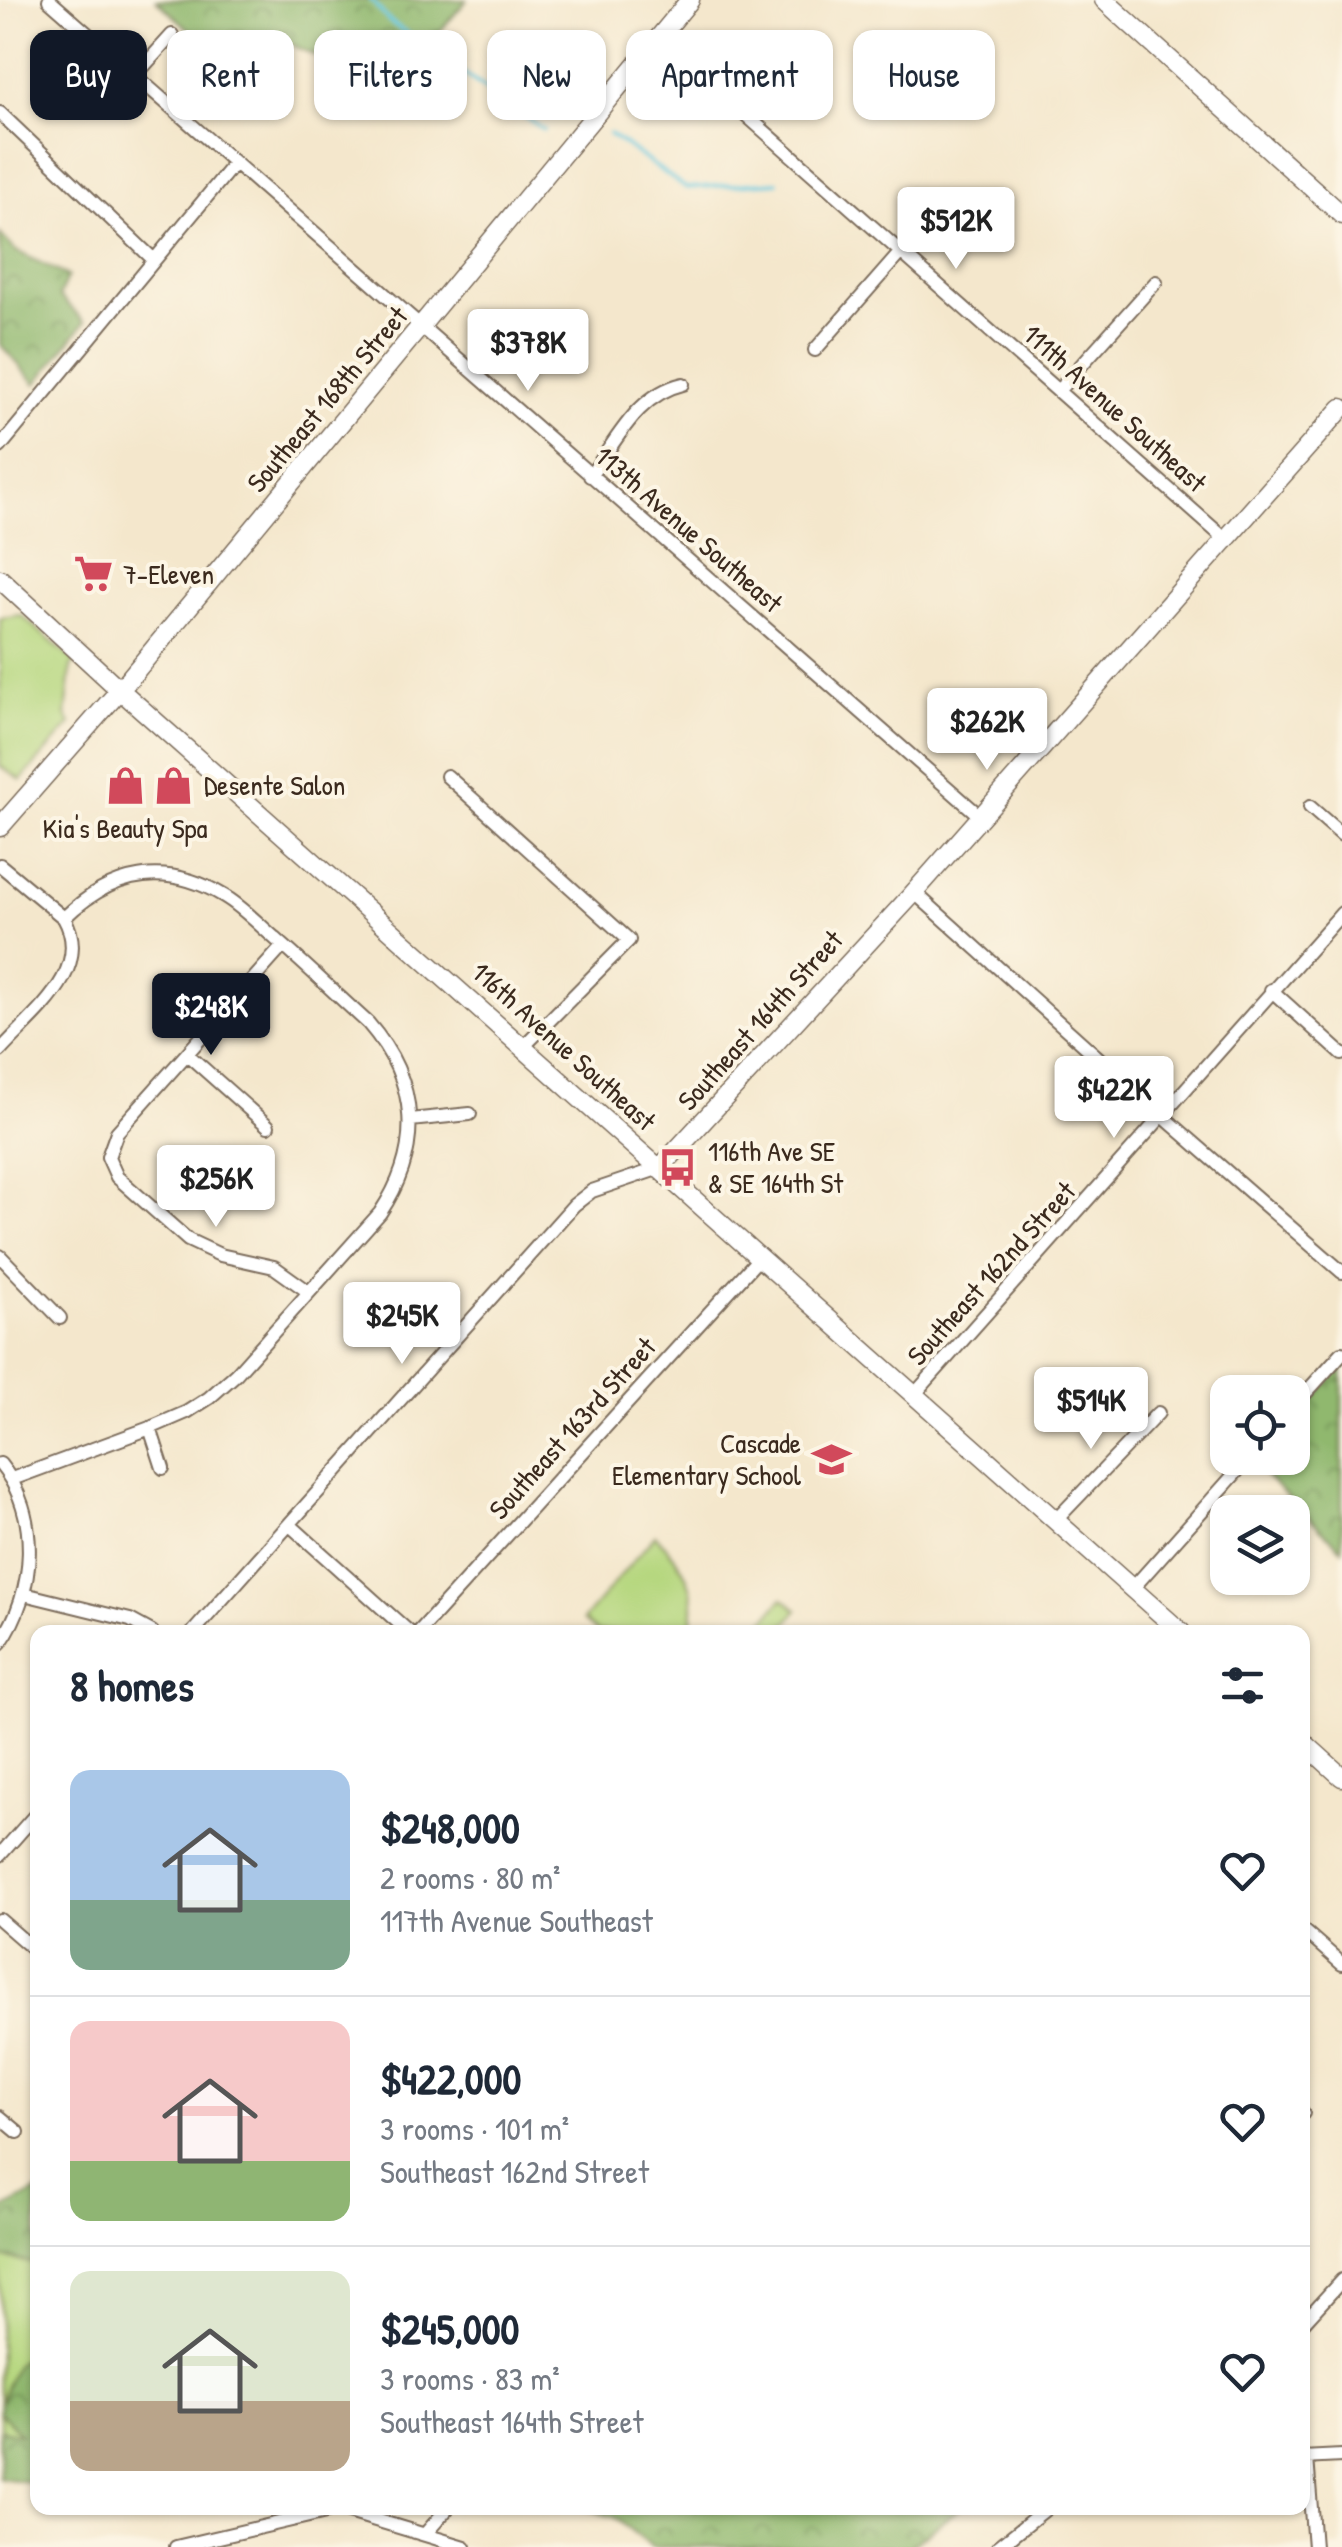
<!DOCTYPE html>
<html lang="en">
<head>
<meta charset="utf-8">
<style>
  body { margin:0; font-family:"Patrick Hand",sans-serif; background:#f6f6f7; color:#1f2937; height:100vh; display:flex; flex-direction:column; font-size:38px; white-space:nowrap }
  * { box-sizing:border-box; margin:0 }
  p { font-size:32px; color:#747a83 }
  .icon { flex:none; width:55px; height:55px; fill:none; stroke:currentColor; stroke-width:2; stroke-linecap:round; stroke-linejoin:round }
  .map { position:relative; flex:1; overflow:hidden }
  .sheet { position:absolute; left:30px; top:1625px; width:1280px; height:890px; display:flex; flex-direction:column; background:#fff; border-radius:20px; box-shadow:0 2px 8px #0004 }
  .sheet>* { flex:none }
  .banner { position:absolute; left:30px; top:30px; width:1282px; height:90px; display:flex; gap:20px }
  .tools { position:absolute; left:1210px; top:1375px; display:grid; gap:20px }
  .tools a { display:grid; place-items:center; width:100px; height:100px; border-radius:20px; background:#fff; box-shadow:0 2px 8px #0004; font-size:50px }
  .price { position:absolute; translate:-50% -85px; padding:0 22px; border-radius:10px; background:#fff; color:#222; font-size:32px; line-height:65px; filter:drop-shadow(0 2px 5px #0008) }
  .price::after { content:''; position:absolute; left:50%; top:60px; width:30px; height:22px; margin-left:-15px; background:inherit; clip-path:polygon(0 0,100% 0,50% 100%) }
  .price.current { background:#111827; color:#fff }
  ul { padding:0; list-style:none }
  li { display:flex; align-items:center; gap:30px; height:250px; padding:0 40px }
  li+li { border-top:2px solid #e0e1e3 }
  li span { display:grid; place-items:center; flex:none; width:280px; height:200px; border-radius:20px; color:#555 }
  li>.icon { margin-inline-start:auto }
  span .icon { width:120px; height:120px; fill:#fffc; stroke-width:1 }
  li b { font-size:42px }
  h2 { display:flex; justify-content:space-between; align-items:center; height:120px; padding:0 40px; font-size:42px }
  .pill { padding:0 35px; border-radius:20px; background:#fff; box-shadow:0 2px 8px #0004; font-size:35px; line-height:90px }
  .pill.current { background:#111827; color:#fff }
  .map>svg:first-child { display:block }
</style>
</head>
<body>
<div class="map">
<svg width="1342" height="2547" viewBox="0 0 1342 2547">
  <defs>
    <pattern id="forest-crowns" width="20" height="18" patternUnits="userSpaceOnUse" patternTransform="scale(2.5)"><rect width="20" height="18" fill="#90b86e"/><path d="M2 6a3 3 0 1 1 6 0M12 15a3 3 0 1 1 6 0" fill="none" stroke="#77965a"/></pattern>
  </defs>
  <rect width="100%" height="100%" fill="#fcf5e5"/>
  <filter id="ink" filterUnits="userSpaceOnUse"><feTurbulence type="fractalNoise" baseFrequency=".01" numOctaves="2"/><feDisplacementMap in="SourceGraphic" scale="20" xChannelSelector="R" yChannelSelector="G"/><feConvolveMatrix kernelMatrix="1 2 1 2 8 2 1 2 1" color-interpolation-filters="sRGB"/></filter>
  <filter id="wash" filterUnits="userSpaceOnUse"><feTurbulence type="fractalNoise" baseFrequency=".0048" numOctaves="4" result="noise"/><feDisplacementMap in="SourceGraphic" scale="40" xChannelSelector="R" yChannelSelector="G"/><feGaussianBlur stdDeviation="2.25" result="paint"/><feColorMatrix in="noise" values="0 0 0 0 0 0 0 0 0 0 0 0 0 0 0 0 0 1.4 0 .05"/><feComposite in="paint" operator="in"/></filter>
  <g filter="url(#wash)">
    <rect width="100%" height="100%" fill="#f4e7cc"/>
    <path fill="#b6d77f" stroke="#78804e" stroke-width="2.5" d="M21,615L75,662L71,667L66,715L71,724L21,780L0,766V618Z
      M655,1535C683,1562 702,1593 689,1632H597L583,1620Z
      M783,1598L798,1610L779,1632H757L755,1631Z
      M0,2232L37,2241V2481L0,2476Z"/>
    <path fill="url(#forest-crowns)" stroke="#667146" stroke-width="2.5" d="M156,0H467L391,88L344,47L329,63L270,34L231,66Z
      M0,234L16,251L68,276L59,296L85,322L36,384L0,344Z
      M1342,1366V1549L1255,1466L1263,1458H1292L1293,1423Z
      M37,2191V2264L0,2257V2211Z
      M37,2349V2483L0,2478V2430L20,2434L0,2412V2404L16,2364Z
      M583,2508H961L908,2547H652L614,2517Z"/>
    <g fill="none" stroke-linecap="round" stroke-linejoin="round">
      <path stroke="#60c6de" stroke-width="4" d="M371,0L388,20L544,130
        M609,134L686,188L777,182"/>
    </g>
  </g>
  <g filter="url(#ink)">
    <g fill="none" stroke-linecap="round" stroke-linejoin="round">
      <defs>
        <path id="street" d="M49,0L981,817
          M659,38L1224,538
          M134,77L172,35
          M0,113L154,260
          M815,350L901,252
          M1058,391L1156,282
          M0,447L233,165
          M590,476C617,441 636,395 683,384
          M447,776L629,940L524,1046
          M1310,807L1342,835
          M0,865L64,918C94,971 32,1015 0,1051
          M914,892L1164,1117L1342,1272
          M283,946L117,1132L108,1157L117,1177L188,1240L220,1255L274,1267L309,1292
          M1271,990L1342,1054
          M187,1054L268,1126
          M410,1120L470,1114
          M0,1256L60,1318
          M914,1395L1342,913
          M1292,1408L1342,1353
          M150,1428L163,1468
          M0,1464C41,1514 36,1592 0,1643
          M12,1479L150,1428L187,1412L209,1398L236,1374L380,1213C423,1149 419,1082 368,1023C338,996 308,967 277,940C260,926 243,907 224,896C165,861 111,872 64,918
          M1055,1521L1158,1413
          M290,1525L409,1632
          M1132,1589L1249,1458
          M24,1594L130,1620L152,1632
          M193,1632L574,1205L592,1191L660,1168
          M419,1632L761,1256
          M0,1855L38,1812
          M0,1920L38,1953
          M1302,1929L1342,1964
          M1302,2113H1303
          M0,2117L18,2132
          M1302,2324L1342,2280
          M1302,2458L1342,2456
          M1307,2458L1314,2547
          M426,2533L448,2508
          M176,2547L339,2509L465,2547
          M998,2547L1047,2508"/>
        <path id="secondary" d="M1104,0L1342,215
          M0,579L120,690L1181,1632
          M0,827L120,690L690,0
          M660,1168L910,897L1342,408
          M1302,1741L1342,1777"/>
      </defs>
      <use href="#street" stroke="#7c6c5b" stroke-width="16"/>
      <use href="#secondary" stroke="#7c6c5b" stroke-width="21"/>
      <use href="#street" stroke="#fff" stroke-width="12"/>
      <use href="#secondary" stroke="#fff" stroke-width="18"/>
    </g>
  </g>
  <defs>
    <symbol id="supermarket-bare" viewBox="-9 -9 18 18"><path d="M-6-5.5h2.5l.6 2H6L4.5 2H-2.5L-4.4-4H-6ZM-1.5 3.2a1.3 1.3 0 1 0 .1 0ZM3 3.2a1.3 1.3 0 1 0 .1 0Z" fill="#d1495b" stroke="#fcf5e5" stroke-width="2.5" paint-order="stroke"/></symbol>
    <symbol id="shop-bare" viewBox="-9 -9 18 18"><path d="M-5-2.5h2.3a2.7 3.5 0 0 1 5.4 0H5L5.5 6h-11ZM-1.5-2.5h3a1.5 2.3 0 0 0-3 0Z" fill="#d1495b" stroke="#fcf5e5" stroke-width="2.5" paint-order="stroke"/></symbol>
    <symbol id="bus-bare" viewBox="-9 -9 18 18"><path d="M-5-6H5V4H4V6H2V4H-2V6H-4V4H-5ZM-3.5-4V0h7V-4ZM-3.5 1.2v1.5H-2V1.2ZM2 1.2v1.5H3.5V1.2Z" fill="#d1495b" stroke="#fcf5e5" stroke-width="2.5" paint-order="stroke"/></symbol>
    <symbol id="school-bare" viewBox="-9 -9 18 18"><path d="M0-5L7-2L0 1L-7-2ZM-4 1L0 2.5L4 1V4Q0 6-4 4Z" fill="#d1495b" stroke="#fcf5e5" stroke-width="2.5" paint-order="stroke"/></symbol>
  </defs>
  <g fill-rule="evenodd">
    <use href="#supermarket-bare" x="66" y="546" width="55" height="55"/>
    <use href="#shop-bare" x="98" y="758" width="55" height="55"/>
    <use href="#shop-bare" x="146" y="758" width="55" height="55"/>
    <use href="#bus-bare" x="650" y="1140" width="55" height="55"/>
    <use href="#school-bare" x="804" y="1432" width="55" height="55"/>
  </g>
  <g text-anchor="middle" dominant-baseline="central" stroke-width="8" stroke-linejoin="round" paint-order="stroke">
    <g font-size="28" fill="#3b2a1e" stroke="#fcf5e5">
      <text transform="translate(327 399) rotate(-50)">Southeast 168th Street</text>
      <text transform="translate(1115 408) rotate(42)">111th Avenue Southeast</text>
      <text transform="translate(689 529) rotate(41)">113th Avenue Southeast</text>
      <text transform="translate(760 1020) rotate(-48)">Southeast 164th Street</text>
      <text transform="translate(564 1046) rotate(42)">116th Avenue Southeast</text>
      <text transform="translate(991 1273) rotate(-48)">Southeast 162nd Street</text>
      <text transform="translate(572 1428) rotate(-48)">Southeast 163rd Street</text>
    </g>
    <g font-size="28" fill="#3b2a1e" stroke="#fcf5e5" text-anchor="start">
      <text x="123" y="574">7-Eleven</text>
      <text x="204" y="785">Desente Salon</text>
      <text x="125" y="828" text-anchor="middle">Kia's Beauty Spa</text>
      <text x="708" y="1151">116th Ave SE<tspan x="708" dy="32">&amp; SE 164th St</tspan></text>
      <text x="801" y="1443" text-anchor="end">Cascade<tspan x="801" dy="32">Elementary School</tspan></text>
    </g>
  </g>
</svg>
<div class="tools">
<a><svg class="icon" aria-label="locate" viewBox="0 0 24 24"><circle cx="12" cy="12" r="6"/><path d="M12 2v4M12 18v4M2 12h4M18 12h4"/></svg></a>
<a><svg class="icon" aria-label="layers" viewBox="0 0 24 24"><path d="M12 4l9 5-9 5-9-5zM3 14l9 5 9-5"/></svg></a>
</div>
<b class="price" style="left:956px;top:272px">$512K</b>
<b class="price" style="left:528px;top:394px">$378K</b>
<b class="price" style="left:987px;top:773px">$262K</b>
<b class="price current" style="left:211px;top:1058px">$248K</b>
<b class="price" style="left:1114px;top:1141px">$422K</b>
<b class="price" style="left:216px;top:1230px">$256K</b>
<b class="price" style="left:402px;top:1367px">$245K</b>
<b class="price" style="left:1091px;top:1452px">$514K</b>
<div class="banner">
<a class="pill current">Buy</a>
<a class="pill">Rent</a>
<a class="pill">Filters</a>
<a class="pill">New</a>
<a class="pill">Apartment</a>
<a class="pill">House</a>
</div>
<section class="sheet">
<h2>8 homes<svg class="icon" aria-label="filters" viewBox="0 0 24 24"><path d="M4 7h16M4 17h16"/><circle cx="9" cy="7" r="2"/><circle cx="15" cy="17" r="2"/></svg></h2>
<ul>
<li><span style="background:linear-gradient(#a9c7e8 65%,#7fa58c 0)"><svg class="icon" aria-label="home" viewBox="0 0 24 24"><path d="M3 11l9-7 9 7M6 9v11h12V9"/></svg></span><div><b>$248,000</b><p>2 rooms · 80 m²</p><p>117th Avenue Southeast</p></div><svg class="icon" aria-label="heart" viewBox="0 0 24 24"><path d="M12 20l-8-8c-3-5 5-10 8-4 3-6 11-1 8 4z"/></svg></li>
<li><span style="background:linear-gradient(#f6c9c9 70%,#8fb573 0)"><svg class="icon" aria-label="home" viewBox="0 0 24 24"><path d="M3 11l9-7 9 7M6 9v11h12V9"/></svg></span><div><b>$422,000</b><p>3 rooms · 101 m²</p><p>Southeast 162nd Street</p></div><svg class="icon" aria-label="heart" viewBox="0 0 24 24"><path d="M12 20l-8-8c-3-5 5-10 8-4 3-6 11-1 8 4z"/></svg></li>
<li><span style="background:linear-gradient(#dfe7d0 65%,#b9a48a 0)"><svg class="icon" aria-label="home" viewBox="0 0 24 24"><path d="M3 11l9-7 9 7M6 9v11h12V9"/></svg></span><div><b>$245,000</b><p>3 rooms · 83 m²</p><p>Southeast 164th Street</p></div><svg class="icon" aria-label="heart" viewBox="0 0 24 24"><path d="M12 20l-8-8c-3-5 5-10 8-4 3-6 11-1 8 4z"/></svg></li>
</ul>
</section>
</div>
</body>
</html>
